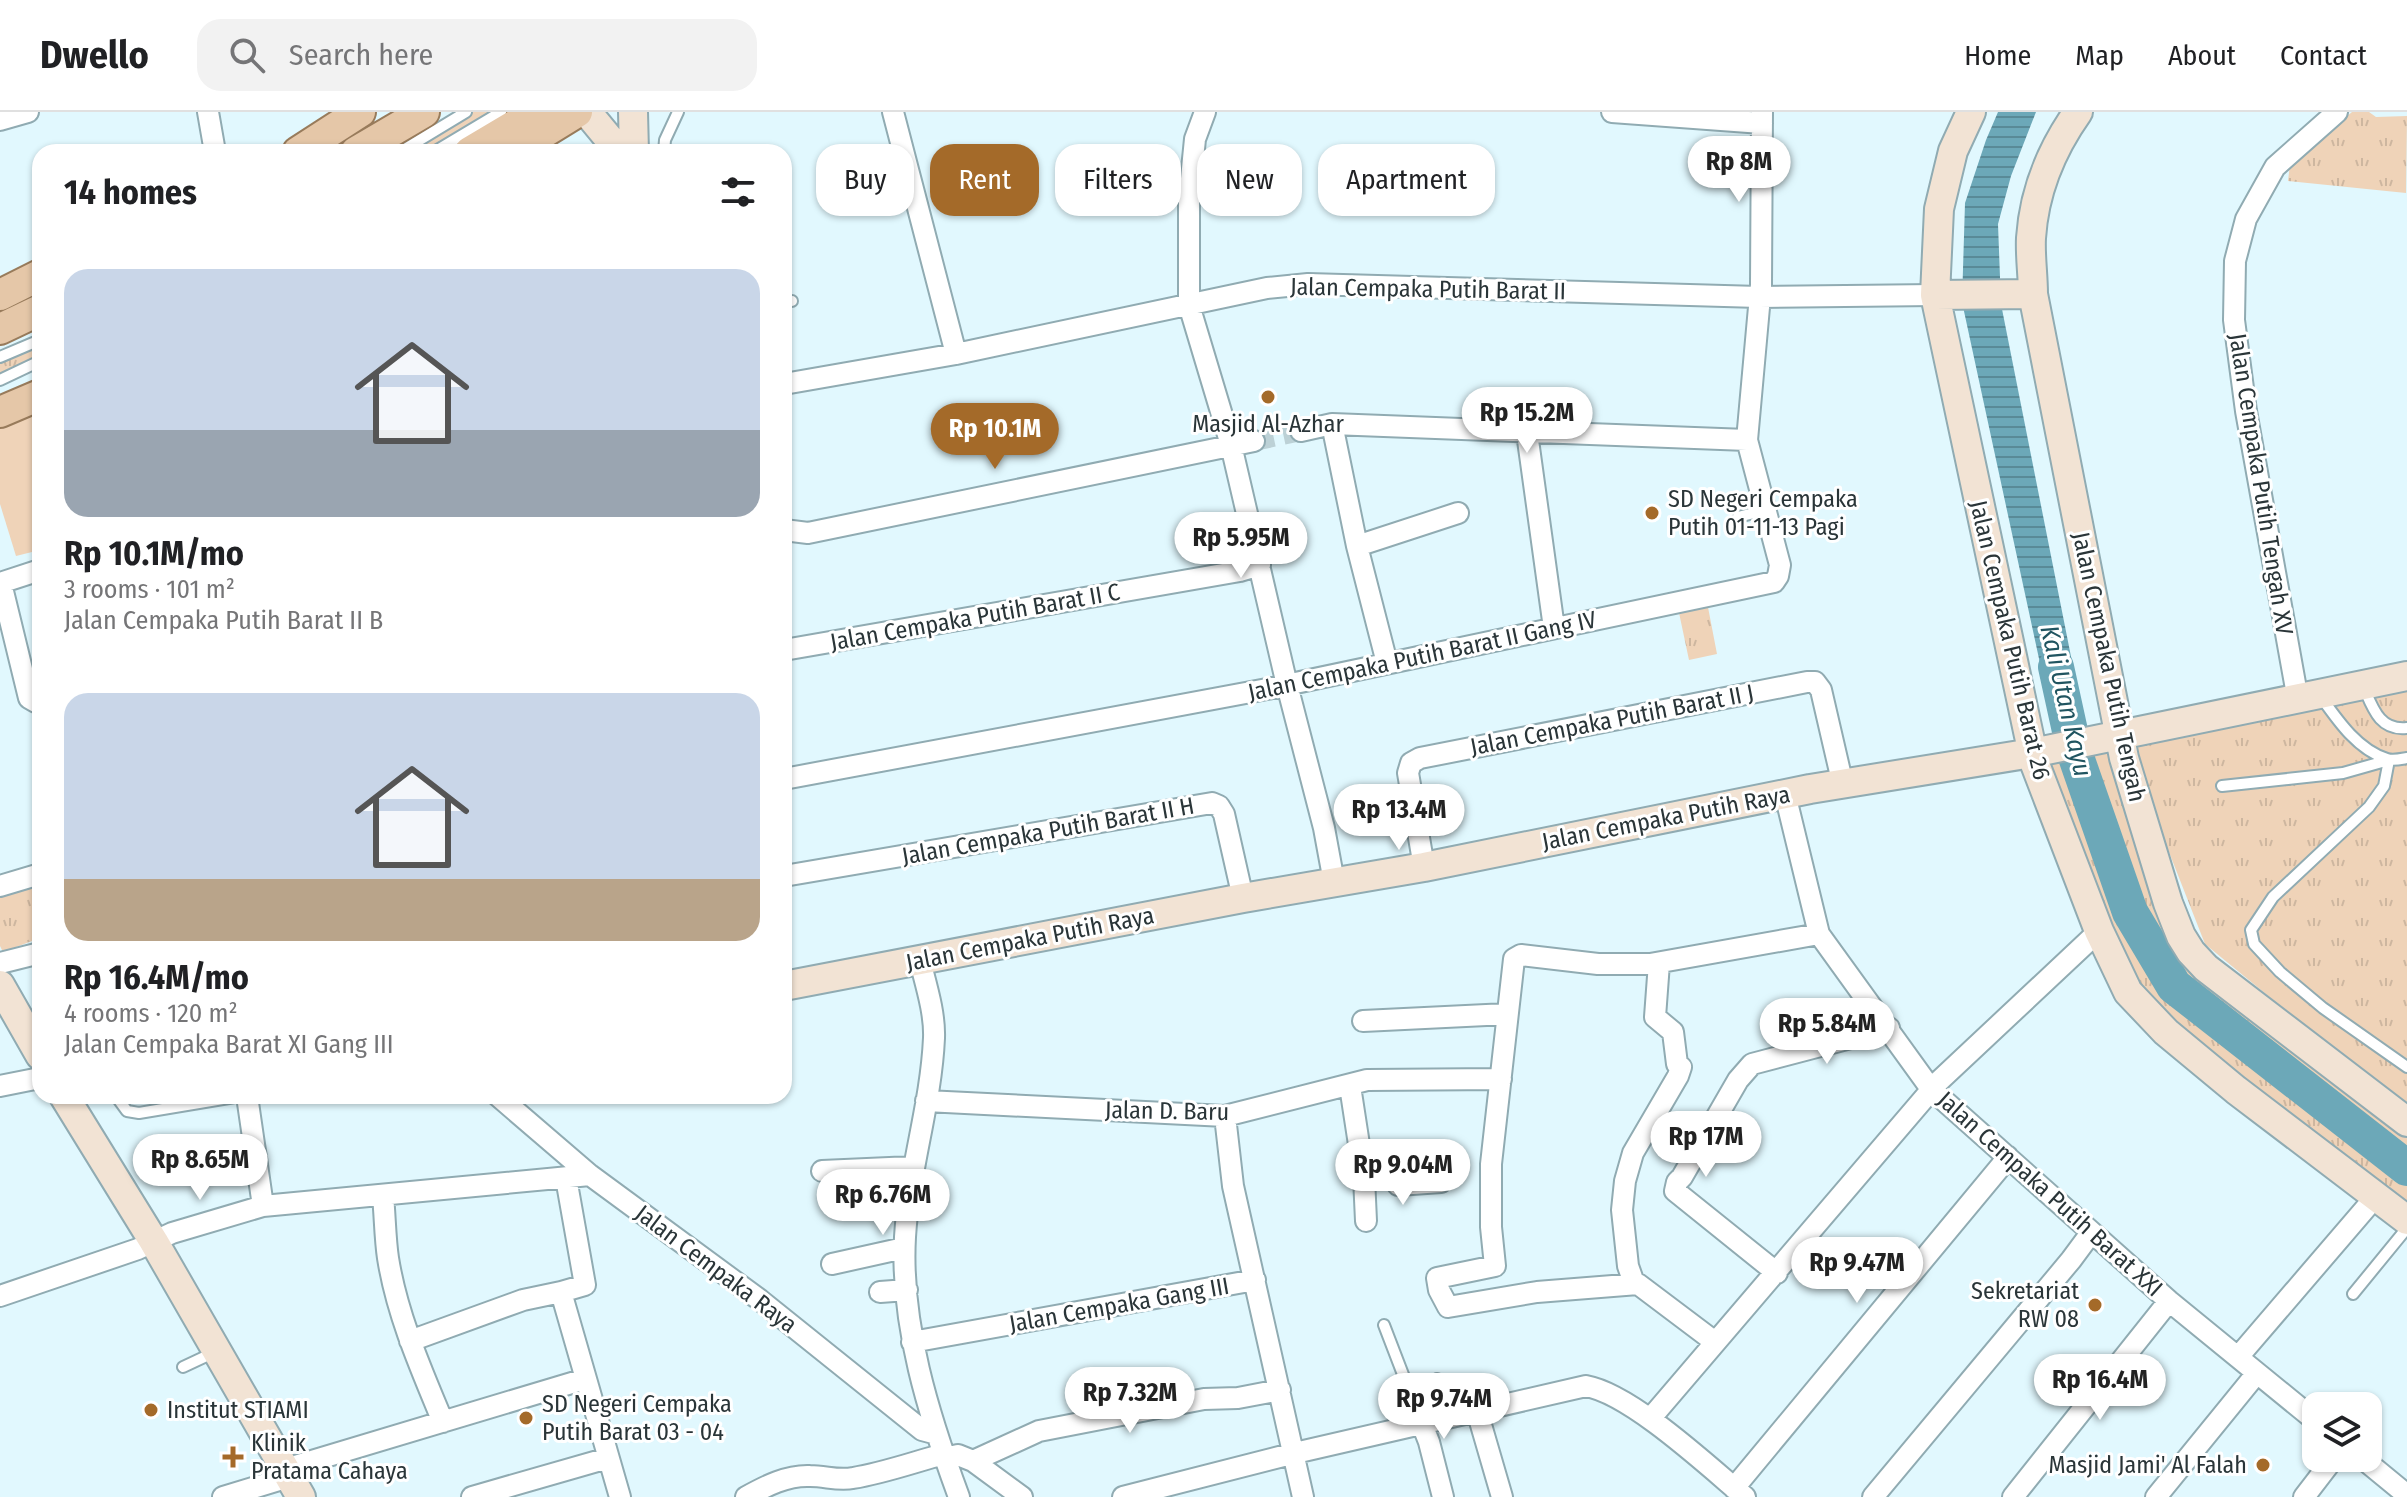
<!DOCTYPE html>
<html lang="en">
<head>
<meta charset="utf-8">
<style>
  body { margin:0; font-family:"Fira Sans Condensed",sans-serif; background:#f2f2f2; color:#202124; height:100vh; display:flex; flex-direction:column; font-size:30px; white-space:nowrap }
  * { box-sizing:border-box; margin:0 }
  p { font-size:26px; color:#757577 }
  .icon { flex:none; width:44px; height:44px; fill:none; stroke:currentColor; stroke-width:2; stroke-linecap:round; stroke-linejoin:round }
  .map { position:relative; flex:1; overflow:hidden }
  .side { position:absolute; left:32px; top:32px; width:760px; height:960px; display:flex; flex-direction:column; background:#fff; border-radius:24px; box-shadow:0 2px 6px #0004 }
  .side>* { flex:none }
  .hud { position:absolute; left:816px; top:32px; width:760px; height:72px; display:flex; gap:16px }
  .buttons { position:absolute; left:2302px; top:1280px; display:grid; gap:16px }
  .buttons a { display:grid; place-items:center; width:80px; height:80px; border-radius:16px; background:#fff; box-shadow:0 2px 6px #0004; font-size:40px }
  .price { position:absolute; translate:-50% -68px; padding:0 18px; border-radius:28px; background:#fff; color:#222; font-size:26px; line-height:52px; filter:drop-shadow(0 2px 4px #0008) }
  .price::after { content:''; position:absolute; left:50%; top:48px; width:24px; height:18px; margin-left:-12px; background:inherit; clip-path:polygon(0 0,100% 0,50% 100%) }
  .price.selected { background:#a46a29; color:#fff }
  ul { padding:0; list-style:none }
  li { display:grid; align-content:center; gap:16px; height:424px; padding:0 32px }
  li span { display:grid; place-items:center; height:248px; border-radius:24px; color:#555 }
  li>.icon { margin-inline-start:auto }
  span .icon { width:144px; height:144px; fill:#fffc; stroke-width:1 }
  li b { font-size:34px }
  h2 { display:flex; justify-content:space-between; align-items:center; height:96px; padding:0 32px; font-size:34px }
  .chip { padding:0 28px; border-radius:24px; background:#fff; box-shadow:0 2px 6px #0004; font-size:28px; line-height:72px }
  .chip.selected { background:#a46a29; color:#fff }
  header { display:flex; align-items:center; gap:48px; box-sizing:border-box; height:112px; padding:0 40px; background:#fff; border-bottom:2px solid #e0e0e0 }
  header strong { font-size:38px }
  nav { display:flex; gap:44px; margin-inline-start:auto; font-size:28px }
  .search { width:560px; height:72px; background:#f2f2f2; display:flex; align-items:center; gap:20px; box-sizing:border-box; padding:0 28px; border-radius:24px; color:#757577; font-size:30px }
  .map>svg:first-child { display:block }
</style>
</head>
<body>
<header>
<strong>Dwello</strong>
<div class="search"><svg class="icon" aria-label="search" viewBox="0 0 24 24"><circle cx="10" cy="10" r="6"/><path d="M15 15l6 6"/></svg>Search here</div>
<nav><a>Home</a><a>Map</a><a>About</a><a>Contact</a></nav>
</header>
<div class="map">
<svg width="2407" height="1385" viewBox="0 0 2407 1385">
  <defs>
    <pattern id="grass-tufts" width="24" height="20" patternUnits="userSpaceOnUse" patternTransform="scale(2)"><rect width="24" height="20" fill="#efd3b8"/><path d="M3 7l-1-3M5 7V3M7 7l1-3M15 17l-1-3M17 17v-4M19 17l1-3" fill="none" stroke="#cdb69f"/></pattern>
    <pattern id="water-rules" width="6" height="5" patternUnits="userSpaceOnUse" patternTransform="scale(2)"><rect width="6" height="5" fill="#6ca8b8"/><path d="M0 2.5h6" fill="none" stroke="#598a97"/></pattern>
  </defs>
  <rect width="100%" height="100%" fill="#e1f8fe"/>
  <path fill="url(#grass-tufts)" d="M466,0H500L433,40H400Z
    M2352,0H2369L2376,5L2407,4L2406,81L2288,69L2290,52Z
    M40,227V249L0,268V245Z
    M1707,490L1717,542L1689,548L1678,496Z
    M2407,568V998L2205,832L2129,638L2181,824L2407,1010V1108L2143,898L2035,652Z
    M40,767V826L3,840L0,834V781Z"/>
  <path fill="#efd3b8" d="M40,301V438L16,444L0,392V314Z"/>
  <path fill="url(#water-rules)" d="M1998,0H2036L2011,64L1998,112L2001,192L2082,600L2052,607L1962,190L1965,91L1986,28Z"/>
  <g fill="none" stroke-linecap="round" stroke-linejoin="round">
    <path stroke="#6ca8b8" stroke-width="36" d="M2056,555L2075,642L2130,800L2174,874L2407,1056"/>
    <path stroke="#bcd1d6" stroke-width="20" stroke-dasharray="20 10" stroke-linecap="butt" d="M1254,329L1301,319"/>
    <defs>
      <path id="lane" d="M400,40L466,0
        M434,40L501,0
        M664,40L665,28L678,0
        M784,189H792
        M0,245L40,228
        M0,268L40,249
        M1738,405L1766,398
        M2364,576C2373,597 2380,619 2407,616
        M2321,585C2338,609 2358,638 2387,647C2393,649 2401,647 2407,646
        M2222,674L2343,661L2389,648L2384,674L2369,695L2273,785L2251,818L2254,832L2280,860L2323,896L2407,955
        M116,984L127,999L139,1001L241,984
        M2353,1182L2407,1116
        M1384,1213L1422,1312
        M183,1255L215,1240
        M1437,1267L1449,1306"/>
      <path id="street" d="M208,0L215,40
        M893,0L956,242
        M1205,0L1195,27L1189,87V193L1231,333L1287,573L1324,716L1334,770
        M1612,0L1762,11
        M0,8L28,0
        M784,272L956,242L1267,176L1308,172L1759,185L1935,183
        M1332,312L1357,434L1387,551
        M1301,319L1332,312L1747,328
        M1527,321L1554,516
        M784,418L808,421L1254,329
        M1357,434L1458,401
        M0,471L40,458
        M1,471L29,586L36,590L40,589
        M784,538L1240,459L1260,453
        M2298,588L2246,299L2234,208L2235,149L2246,107L2275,55L2337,0
        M784,667L1267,577L1774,470L1778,464L1780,453L1747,328L1761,173L1762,0
        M1785,682L1819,822L1931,977L2169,1189L2316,1309
        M1424,755L1408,661L1411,651L1420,646L1807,570H1815L1821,578L1843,673
        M784,764L1212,691L1219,694L1224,702L1243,786
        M0,774L40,762
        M920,849C926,873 935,901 934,926C931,993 909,1057 905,1125C900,1212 929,1304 959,1385
        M0,851L40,841
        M1363,909L1507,902
        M0,974L40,966
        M1350,974L1364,1065L1366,1109
        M247,984L263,1094L590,1063
        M498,984L590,1063L760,1188L922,1318L937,1322
        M926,989L1225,1004L1367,968L1501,967
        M1225,1004L1233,1074L1303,1385
        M822,1059L912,1055
        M1364,1065L1386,1060L1395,1064L1398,1073L1441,1070
        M383,1084C385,1104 385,1126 388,1146C397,1203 421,1257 443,1310
        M832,1152L904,1136
        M1777,1161L1675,1079L1677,1070L1682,1065L1738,968L1752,952L1889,916
        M1634,1171L1628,1154L1622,1098L1625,1069L1633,1041L1678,964L1681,955L1677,952L1673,920L1655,905L1659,851
        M561,1180L585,1173L566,1066
        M880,1180L907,1178
        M0,1184L138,1137L172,1121L263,1094
        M410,1229L523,1188L561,1180L620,1385
        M912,1230L1255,1168
        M1715,1230L1638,1172L1537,1180L1448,1195L1439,1178L1437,1166L1495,1154L1491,1115V1052L1514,847L1521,843L1598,852H1650L1819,822
        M2238,1245L2377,1083
        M1477,1299L1502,1385
        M1650,1307L1938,970L2099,819
        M1422,1312L1429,1330L1443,1385
        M945,1346L958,1343L973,1349L1022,1385
        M2362,1346L2407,1383
        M973,1349L1039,1319L1204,1287L1238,1286L1280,1278
        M285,1357L585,1267
        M1734,1376L2001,1054L2007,1044
        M223,1385L289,1365
        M472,1385L608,1346
        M746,1385C766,1374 787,1363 810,1364C826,1364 838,1369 853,1366C884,1361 914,1350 944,1342
        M1123,1385L1295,1341L1586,1274C1631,1282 1708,1354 1745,1385
        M1873,1385L2071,1148L2091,1121
        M2013,1385L2169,1189
        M2156,1385L2257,1261
        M2304,1385L2334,1346"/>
      <path id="secondary" d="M587,0L620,40
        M633,0L634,40
        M1971,0L1953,39L1939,97L1935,183L2035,652L2099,819L2128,880L2166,920L2236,978L2407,1108
        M2078,0C2051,38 2034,80 2031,126C2030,144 2033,163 2033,182L2124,646L2168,791L2181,824L2191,840L2206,856L2407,1010
        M1935,183L2033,182
        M0,873L40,943
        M784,874L1243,786L1424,755L1810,677L2032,641L2407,564
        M64,984L154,1130L301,1385"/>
      <path id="primary" d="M298,40L360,0
        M356,40L424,0
        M470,40L537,0
        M512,40L577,0
        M0,183L40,163
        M0,217L40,198
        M0,300L40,283"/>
    </defs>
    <use href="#lane" stroke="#90abb2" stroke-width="14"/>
    <use href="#street" stroke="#90abb2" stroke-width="24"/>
    <use href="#secondary" stroke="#90abb2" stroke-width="32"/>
    <use href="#primary" stroke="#987b5b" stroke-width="34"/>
    <use href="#lane" stroke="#fff" stroke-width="10"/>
    <use href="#street" stroke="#fff" stroke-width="20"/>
    <use href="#secondary" stroke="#f2e3d4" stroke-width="28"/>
    <use href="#primary" stroke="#e5c7a8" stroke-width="30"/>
  </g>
  <g fill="#a46a29" stroke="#fff" stroke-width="3">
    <circle cx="1268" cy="285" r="8"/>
    <circle cx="1652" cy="401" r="8"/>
    <circle cx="2095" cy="1193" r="8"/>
    <circle cx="151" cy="1298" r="8"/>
    <circle cx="526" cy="1306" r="8"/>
    <path d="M229 1333h8v8h8v8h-8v8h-8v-8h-8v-8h8z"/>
    <circle cx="2263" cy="1353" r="8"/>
  </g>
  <g text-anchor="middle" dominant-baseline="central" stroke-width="6" stroke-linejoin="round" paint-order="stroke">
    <g font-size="24" fill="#2a3538" stroke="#fff">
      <text transform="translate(1428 177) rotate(1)">Jalan Cempaka Putih Barat II</text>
      <text transform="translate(2261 372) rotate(81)">Jalan Cempaka Putih Tengah XV</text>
      <text transform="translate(975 505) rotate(-10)">Jalan Cempaka Putih Barat II C</text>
      <text transform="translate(2010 528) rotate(77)">Jalan Cempaka Putih Barat 26</text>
      <text transform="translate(1422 544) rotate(-12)">Jalan Cempaka Putih Barat II Gang IV</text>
      <text transform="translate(2109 555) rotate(78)">Jalan Cempaka Putih Tengah</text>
      <text transform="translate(1612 608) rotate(-11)">Jalan Cempaka Putih Barat II J</text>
      <text transform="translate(1666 706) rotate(-11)">Jalan Cempaka Putih Raya</text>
      <text transform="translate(1048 719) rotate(-10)">Jalan Cempaka Putih Barat II H</text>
      <text transform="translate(1030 827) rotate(-11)">Jalan Cempaka Putih Raya</text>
      <text transform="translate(1167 999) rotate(1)">Jalan D. Baru</text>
      <text transform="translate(2050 1082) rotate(42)">Jalan Cempaka Putih Barat XXI</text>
      <text transform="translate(716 1157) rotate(37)">Jalan Cempaka Raya</text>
      <text transform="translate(1119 1193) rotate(-10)">Jalan Cempaka Gang III</text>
    </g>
    <g font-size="24" fill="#2a3538" stroke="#fff" text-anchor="start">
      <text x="1268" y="312" text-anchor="middle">Masjid Al-Azhar</text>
      <text x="1668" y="387">SD Negeri Cempaka<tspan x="1668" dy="28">Putih 01-11-13 Pagi</tspan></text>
      <text x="2079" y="1179" text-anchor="end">Sekretariat<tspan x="2079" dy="28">RW 08</tspan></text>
      <text x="542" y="1292">SD Negeri Cempaka<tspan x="542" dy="28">Putih Barat 03 - 04</tspan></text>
      <text x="167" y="1298">Institut STIAMI</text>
      <text x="251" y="1331">Klinik<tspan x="251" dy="28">Pratama Cahaya</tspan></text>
      <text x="2247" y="1353" text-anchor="end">Masjid Jami' Al Falah</text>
    </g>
    <g font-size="26" font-style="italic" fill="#205460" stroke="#fff">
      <text transform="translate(2066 589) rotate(77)">Kali Utan Kayu</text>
    </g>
  </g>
</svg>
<div class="buttons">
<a><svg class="icon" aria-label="layers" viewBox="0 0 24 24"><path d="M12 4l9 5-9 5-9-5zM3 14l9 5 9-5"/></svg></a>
</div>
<b class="price" style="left:1739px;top:92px">Rp 8M</b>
<b class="price" style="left:1527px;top:343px">Rp 15.2M</b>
<b class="price selected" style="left:995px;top:359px">Rp 10.1M</b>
<b class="price" style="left:1241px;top:468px">Rp 5.95M</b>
<b class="price" style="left:1399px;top:740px">Rp 13.4M</b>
<b class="price" style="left:1827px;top:954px">Rp 5.84M</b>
<b class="price" style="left:1706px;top:1067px">Rp 17M</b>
<b class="price" style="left:200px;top:1090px">Rp 8.65M</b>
<b class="price" style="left:1403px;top:1095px">Rp 9.04M</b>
<b class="price" style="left:883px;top:1125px">Rp 6.76M</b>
<b class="price" style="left:1857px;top:1193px">Rp 9.47M</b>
<b class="price" style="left:2100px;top:1310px">Rp 16.4M</b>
<b class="price" style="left:1130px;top:1323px">Rp 7.32M</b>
<b class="price" style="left:1444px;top:1329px">Rp 9.74M</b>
<div class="hud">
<a class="chip">Buy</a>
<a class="chip selected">Rent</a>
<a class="chip">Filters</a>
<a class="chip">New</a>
<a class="chip">Apartment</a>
</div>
<section class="side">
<h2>14 homes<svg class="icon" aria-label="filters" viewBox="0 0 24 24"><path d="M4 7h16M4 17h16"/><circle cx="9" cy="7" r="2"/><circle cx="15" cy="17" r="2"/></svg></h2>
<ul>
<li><span style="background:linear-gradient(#c9d6e8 65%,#9aa5b1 0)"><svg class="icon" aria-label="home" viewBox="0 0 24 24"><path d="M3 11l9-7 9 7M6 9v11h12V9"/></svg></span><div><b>Rp 10.1M/mo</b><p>3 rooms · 101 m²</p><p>Jalan Cempaka Putih Barat II B</p></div></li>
<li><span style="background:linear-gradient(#c9d6e8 75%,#b9a48a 0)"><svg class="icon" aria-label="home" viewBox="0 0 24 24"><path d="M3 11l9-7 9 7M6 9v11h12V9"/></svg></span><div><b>Rp 16.4M/mo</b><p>4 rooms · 120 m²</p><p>Jalan Cempaka Barat XI Gang III</p></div></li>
</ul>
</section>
</div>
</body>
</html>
